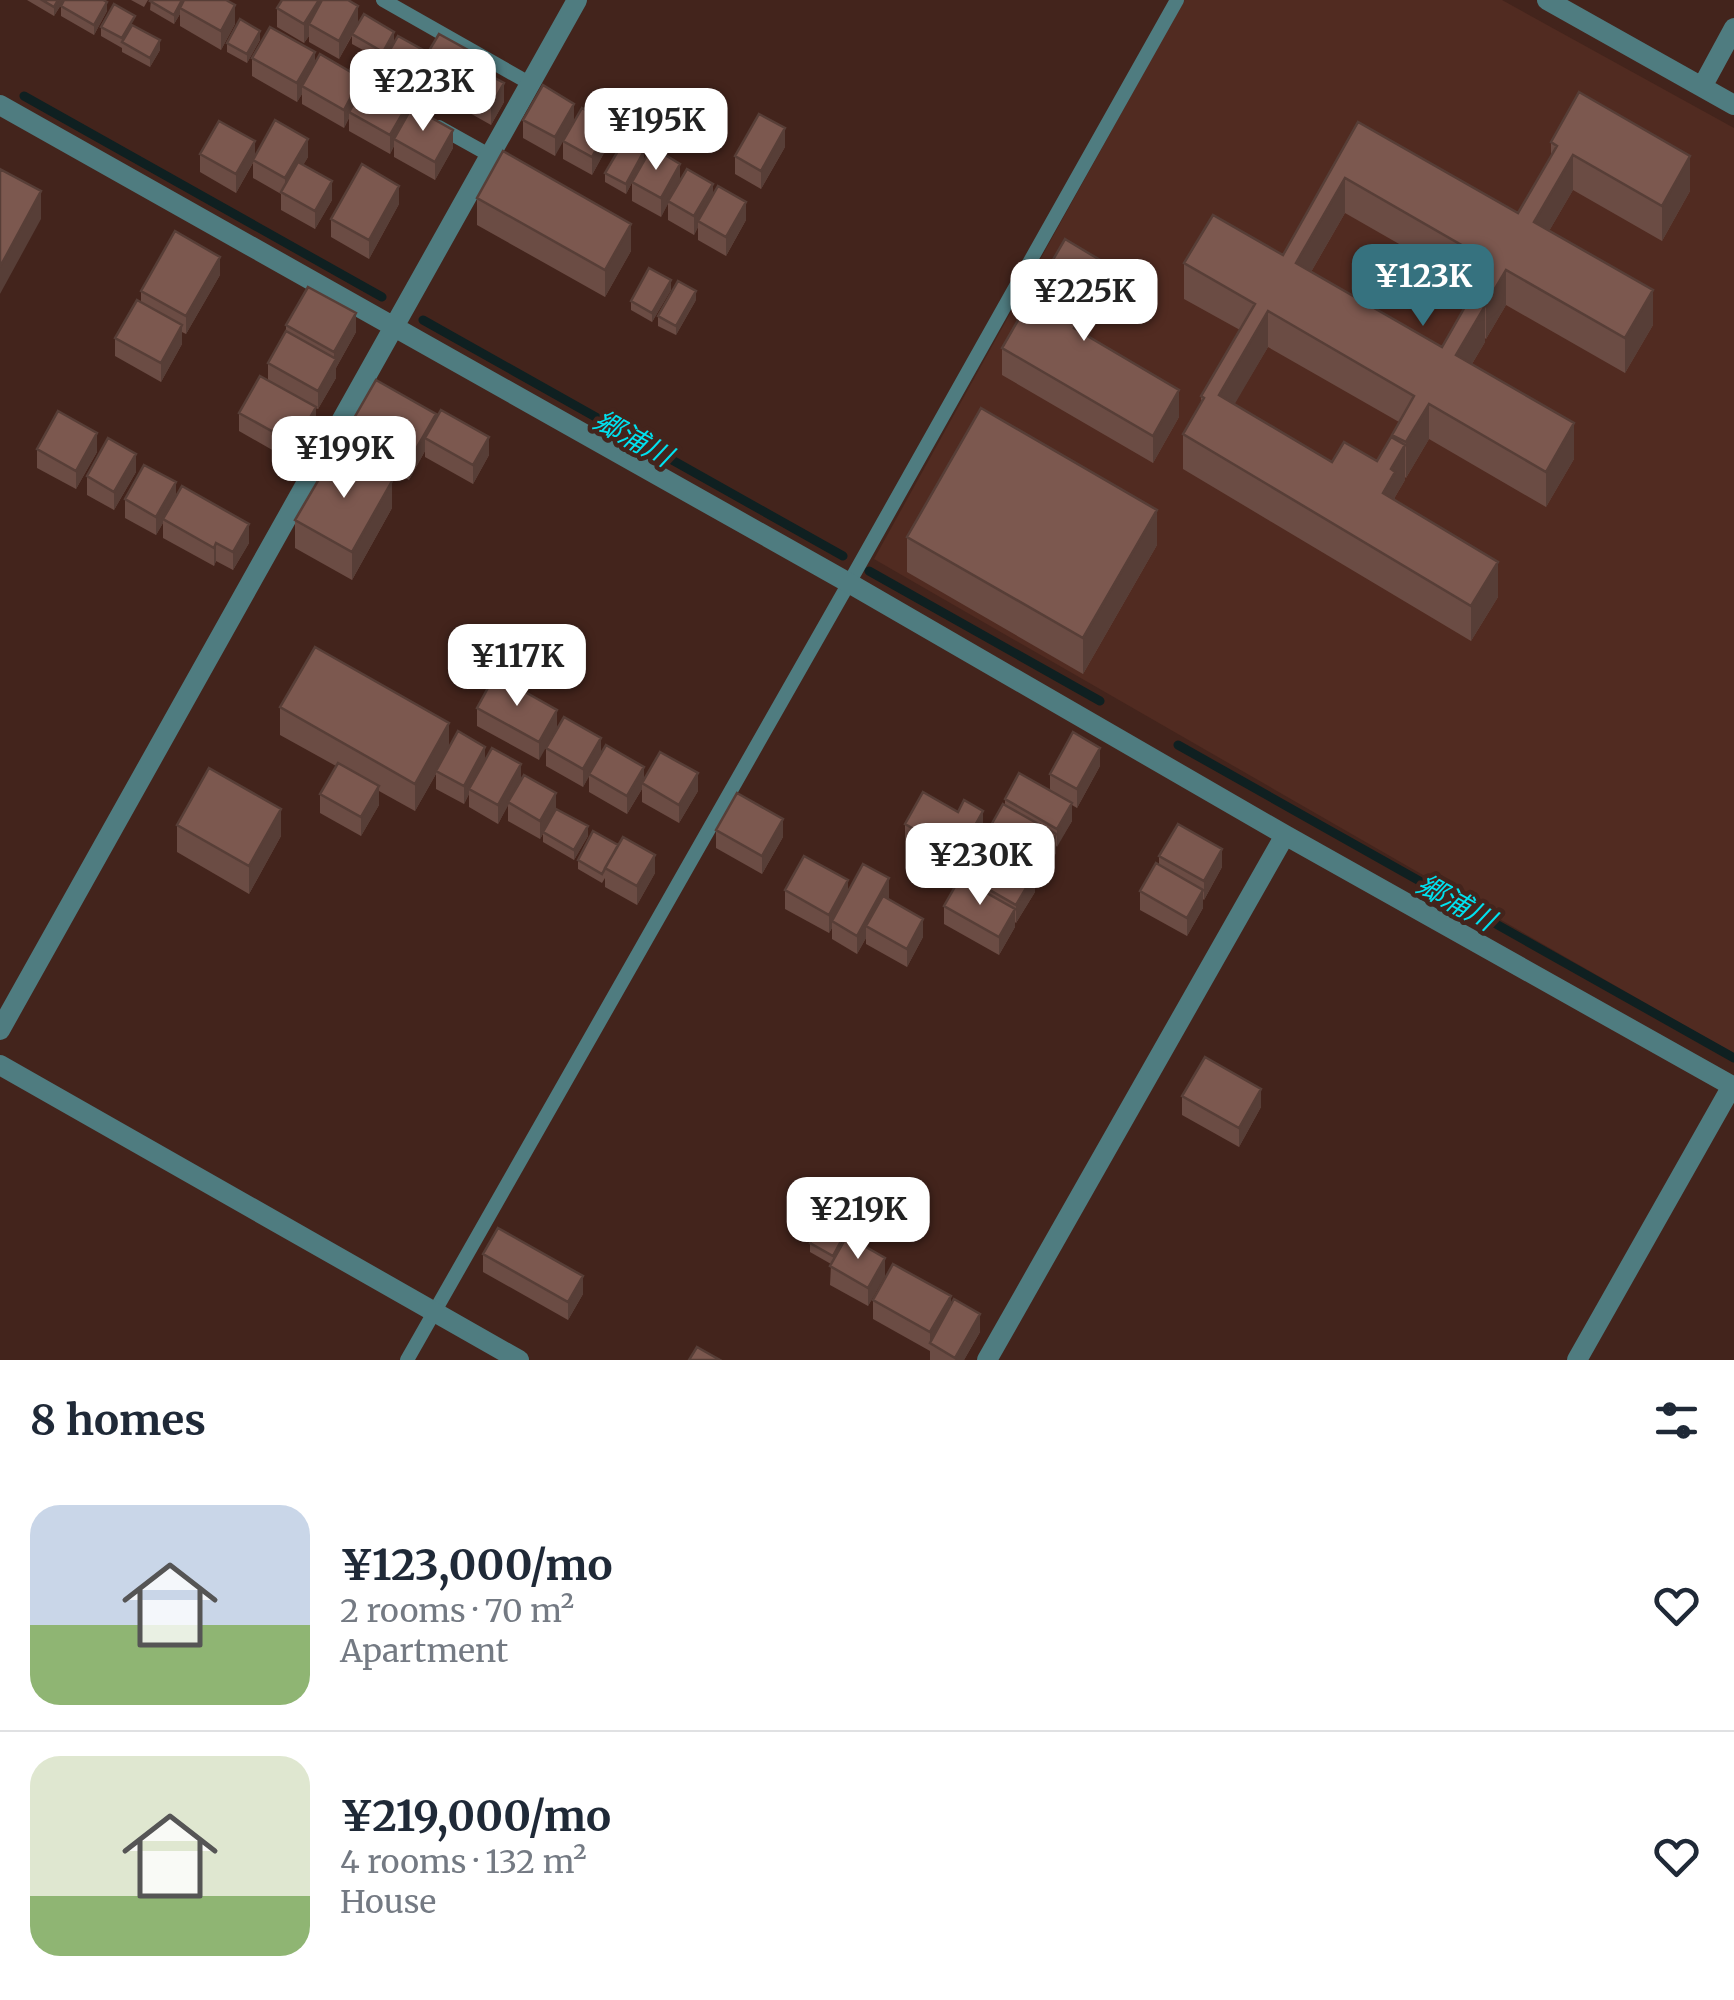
<!DOCTYPE html>
<html lang="en">
<head>
<meta charset="utf-8">
<style>
  body { margin:0; font-family:Merriweather,"Noto Sans JP",serif; background:#f6f6f7; color:#1f2937; height:100vh; display:flex; flex-direction:column; font-size:38px; white-space:nowrap }
  * { box-sizing:border-box; margin:0 }
  p { font-size:32px; color:#747a83 }
  .icon { flex:none; width:55px; height:55px; fill:none; stroke:currentColor; stroke-width:2; stroke-linecap:round; stroke-linejoin:round }
  .map { position:relative; height:1360px; overflow:hidden }
  .side { display:flex; flex-direction:column; background:#fff; flex:1 }
  .side>* { flex:none }
  .price { position:absolute; translate:-50% -85px; padding:0 22px; border-radius:20px; background:#fff; color:#222; font-size:32px; line-height:65px; filter:drop-shadow(0 2px 5px #0008) }
  .price::after { content:''; position:absolute; left:50%; top:60px; width:30px; height:22px; margin-left:-15px; background:inherit; clip-path:polygon(0 0,100% 0,50% 100%) }
  .price.active { background:#36727f; color:#fff }
  ul { padding:0; list-style:none }
  li { display:flex; align-items:center; gap:30px; height:250px; padding:0 30px }
  li+li { border-top:2px solid #e0e1e3 }
  li span { display:grid; place-items:center; flex:none; width:280px; height:200px; border-radius:30px; color:#555 }
  li>.icon { margin-inline-start:auto }
  span .icon { width:120px; height:120px; fill:#fffc; stroke-width:1 }
  li b { font-size:42px }
  h2 { display:flex; justify-content:space-between; align-items:center; height:120px; padding:0 30px; font-size:42px }
  .map>svg:first-child { display:block }
</style>
</head>
<body>
<div class="map">
<svg width="1734" height="1360" viewBox="0 0 1734 1360">
  <rect width="100%" height="100%" fill="#43241c"/>
  <path fill="#512b21" d="M1184,0H1502L1734,128V1054L874,559Z"/>
  <g fill="none" stroke-linecap="round" stroke-linejoin="round">
    <path stroke="#0f2021" stroke-width="9" d="M24,96L382,297
      M423,320L843,556
      M869,571L1100,701
      M1178,745L1734,1058"/>
    <path stroke="#4f7c80" stroke-width="14" d="M383,0L531,84
      M439,127L491,156
      M407,1360L849,583L1177,0"/>
    <path stroke="#4f7c80" stroke-width="20" d="M1547,0L1734,105
      M1702,87L1734,28
      M0,105L849,583L1285,835L1734,1087
      M0,1030L577,0
      M0,1065L519,1360
      M987,1360L1285,835
      M1577,1360L1732,1086"/>
  </g>
  <path fill="#6b4c44" fill-rule="evenodd" d="M27,0H64L54,16Z
    M131,0H148L144,7Z
    M151,0L235,24L221,50L180,26V14L174,24L150,10Z
    M61,6L107,11L94,35L61,16Z
    M277,8L358,23L394,41L383,61L352,44V36L339,59L309,42V36L304,43L277,27Z
    M135,26L160,50L150,67L122,52V48L101,36V27Z
    M260,40L247,63L227,52V43Z
    M386,57L425,58L468,63L504,102L491,125L452,103V96L450,99L421,83V67L413,81L386,66Z
    M252,58L315,62L361,91L408,115L453,148L435,180L394,157V146L390,154L349,131V118L344,128L302,104V94L297,102L252,76Z
    M574,104L555,156L523,138V120Z
    M1358,122L1518,213L1551,157V142L1690,191L1662,241L1573,190L1549,231L1653,325L1625,373L1506,305L1486,339L1485,338V342L1472,364L1574,459L1546,507L1429,439L1406,478L1405,477V480L1395,497V500L1498,597L1471,641L1183,469V434L1201,403V396L1240,330L1184,299V263L1283,255ZM1345,213L1476,288L1472,295V299L1442,347L1311,272ZM1268,347L1399,422L1392,438L1377,461L1332,462L1234,404Z
    M563,141L610,142L592,175L563,159Z
    M785,147L761,189L735,174V156Z
    M200,154L308,157L303,165L332,200L315,229L281,210V194L253,178V163L236,193L200,172Z
    M644,160L626,194L605,182V173Z
    M680,180L713,196L746,220L726,256L698,240V227L694,235L668,220V203L661,217L632,201V182Z
    M477,198L631,251L605,297L477,225Z
    M399,204L369,259L331,237V219Z
    M220,275L186,334L182,332V344L161,382L115,356V338L141,302V291Z
    M671,290L652,322L631,310V301Z
    M1110,293L1086,335L1179,417L1153,463L1002,375V348Z
    M696,300L676,335L658,326V316Z
    M286,325L356,332L336,368V378L318,409L316,408V426L295,463L239,431V413L268,380V363L286,331Z
    M436,419L489,455L473,484L425,457V451L409,480L349,446V427Z
    M37,449L97,452L76,489L37,468Z
    M136,472L114,510L87,495V476Z
    M176,497L249,543L233,570L216,561L214,566L163,538V523L156,535L125,518V499Z
    M392,508L352,580L295,548V520Z
    M907,537L1157,545L1083,674L907,572Z
    M280,707L449,747L485,761L521,780L588,836L574,860L543,842V834L540,839L508,821V805L498,824L469,807V794L464,804L436,789V774L415,811L379,791V805L361,836L320,813V794L336,766L280,735Z
    M477,708L557,710L539,760L477,726Z
    M546,748L601,754L644,780L698,791L679,823L642,802V789L627,814L589,792V776L583,787L546,766Z
    M1100,766L1077,808L1072,805V821L1056,847V853L1038,884L1035,882V892L1016,923L1015,922V927L999,955L944,924V906L962,879V874L985,845V836L1005,805V799L1050,790V774Z
    M905,824L983,829L959,873L905,842Z
    M177,825L281,836L249,894L177,852Z
    M716,830L783,837L762,874L716,848Z
    M618,845L655,873L637,905L605,887V878L602,883L578,869V860Z
    M1159,856L1222,867L1204,900L1203,899V908L1187,936L1140,910V891L1159,865Z
    M785,890L848,892L889,897L888,899L923,937L907,967L866,944V938L857,954L832,939V928L829,933L785,909Z
    M1182,1096L1261,1107L1239,1147L1182,1115Z
    M810,1243L841,1247L885,1276L868,1306L830,1285L831,1264L810,1252Z
    M483,1254L583,1294L568,1320L483,1272Z
    M873,1300L951,1306L980,1332L964,1360H930V1351L873,1319Z"/>
  <path fill="#573e37" d="M58,0H64L54,16V7Z
    M182,0H188L180,8V14L174,24V15Z
    M319,0H322L309,24V36L304,43V24Z
    M107,2V11L94,35V25Z
    M235,5V24L221,50V31Z
    M358,6V24L339,59V41Z
    M260,31V40L247,63V54Z
    M394,32V41L383,61V52Z
    M160,40V50L150,67V58Z
    M468,50V69L452,85V96L450,99V81Z
    M425,51V60L413,81V72Z
    M315,52V71L302,86V94L297,102V83Z
    M361,78V97L349,112V118L344,128V110Z
    M504,83V102L491,125V106Z
    M408,104V123L394,139V146L390,154V135Z
    M574,104V122L555,156V137Z
    M610,124V142L592,175V157Z
    M785,128V147L761,189V171Z
    M453,130V148L435,180V162Z
    M308,139V157L285,197V178Z
    M255,141V159L236,193V174Z
    M644,151V160L626,194V184Z
    M1573,155V190L1534,257V222Z
    M1690,156V191L1662,241V206Z
    M680,164V182L661,217V198Z
    M1345,178V213L1296,298V263Z
    M332,181V200L315,229V211Z
    M713,184V202L698,221V227L694,235V216Z
    M399,186V204L369,259V240Z
    M41,191V219L0,294V267Z
    M746,202V220L726,256V237Z
    M631,224V251L605,297V270Z
    M220,257V275L186,334V316Z
    M1110,266V293L1074,356V328Z
    M1506,270V305L1486,339V304Z
    M671,280V290L652,322V313Z
    M1653,290V325L1625,373V338Z
    M696,291V300L676,335V326Z
    M1485,306V342L1456,391V355Z
    M1268,311V347L1219,431V395Z
    M356,313V332L336,368V378L318,409V391L334,362V352Z
    M182,325V344L161,382V363Z
    M1179,390V417L1153,463V436Z
    M1429,404V439L1406,478V442Z
    M316,407V426L295,463V444Z
    M436,414V432L425,438V451L409,480V461Z
    M1574,423V459L1546,507V472Z
    M97,433V452L76,489V471Z
    M489,437V455L473,484V465Z
    M1405,445V480L1395,497V507L1383,493L1391,469Z
    M136,454V472L114,510V492Z
    M392,481V508L352,580V552Z
    M176,482V500L163,519V523L156,535V517Z
    M1157,510V545L1083,674V638Z
    M249,524V543L233,570V552Z
    M216,543V561L214,566V548Z
    M1498,562V597L1471,641V606Z
    M557,710V728L539,760V742Z
    M449,723V750L436,771V774L415,811V784Z
    M601,738V756L583,787V769Z
    M485,747V766L469,789V794L464,804V786Z
    M1100,748V766L1077,808V789Z
    M521,764V782L498,824V805Z
    M644,767V785L642,783V789L627,814V796Z
    M698,773V791L679,823V805Z
    M379,786V805L361,836V817Z
    M556,793V812L540,839V821Z
    M1072,803V821L1057,847V829Z
    M281,809V836L249,894V866Z
    M983,811V829L959,873V854Z
    M783,819V837L762,874V856Z
    M588,826V836L574,860V850Z
    M1056,834V853L1038,884V866Z
    M1222,849V867L1204,900V881Z
    M655,855V873L637,905V886Z
    M1035,873V892L1016,923V905Z
    M889,878V897L871,929L866,926V938L857,954V936Z
    M848,880V899L832,921V928L829,933V915Z
    M1203,890V908L1187,936V918Z
    M1015,909V927L999,955V937Z
    M923,919V937L907,967V949Z
    M1261,1089V1107L1239,1147V1128Z
    M885,1258V1276L868,1306V1288Z
    M583,1276V1294L568,1320V1302Z
    M951,1296V1314L930,1343V1332Z
    M980,1314V1332L964,1360H955Z"/>
  <path fill="#7c584f" stroke="#573e37" stroke-width="2.5" d="M42,0H58L54,7Z
    M64,0H103L107,2L94,25L61,6Z
    M151,0H182L174,15L150,1Z
    M184,0H226L235,5L221,31L180,8Z
    M282,0H319L304,24L277,8Z
    M322,0H348L358,6L339,41L309,24Z
    M114,4L135,16L122,38L101,27Z
    M364,14L394,32L383,52L352,34Z
    M240,19L260,31L247,54L227,43Z
    M132,25L160,40L150,58L122,42Z
    M270,27L315,52L297,83L252,58Z
    M439,34L468,50L450,81L421,64Z
    M398,36L425,51L413,72L386,57Z
    M320,54L361,78L344,110L302,86Z
    M465,62L504,83L491,106L452,85Z
    M367,81L408,104L390,135L349,112Z
    M543,85L574,104L555,137L523,120Z
    M1579,92L1690,156L1662,206L1573,155L1534,222L1653,290L1625,338L1506,270L1486,304L1472,295L1491,262L1345,178L1296,263L1442,347L1470,298L1485,306L1456,355L1574,423L1546,472L1429,404L1406,442L1392,435L1414,396L1268,311L1219,395L1332,462L1344,442L1377,461L1391,437L1405,445L1391,469L1395,472L1383,493L1498,562L1471,606L1183,434L1204,398L1201,396L1255,304L1184,263L1213,215L1283,255L1358,122L1518,213L1557,146L1551,142Z
    M412,107L453,130L435,162L394,139Z
    M582,108L610,124L592,157L563,141Z
    M759,114L785,128L761,171L735,156Z
    M275,120L308,139L285,178L253,160Z
    M219,121L255,141L236,174L200,154Z
    M625,139L644,151L626,184L605,173Z
    M652,147L680,164L661,198L632,182Z
    M503,151L631,224L605,270L477,198Z
    M298,162L332,181L315,211L281,192Z
    M362,164L399,186L369,240L331,219Z
    M0,169L41,191L0,267Z
    M687,169L713,184L694,216L668,201Z
    M718,186L746,202L726,237L698,221Z
    M175,231L220,257L186,316L141,291Z
    M1065,239L1110,266L1074,328L1179,390L1153,436L1002,348Z
    M649,268L671,280L652,313L631,301Z
    M678,281L696,291L676,326L658,316Z
    M308,287L356,313L334,352L286,325Z
    M137,300L182,325L161,363L115,338Z
    M286,331L336,359L318,391L268,363Z
    M260,376L316,407L295,444L239,413Z
    M376,380L436,414L409,461L349,427Z
    M981,408L1157,510L1083,638L907,537Z
    M441,410L489,437L473,465L425,438Z
    M58,411L97,433L76,471L37,449Z
    M108,438L136,454L114,492L87,476Z
    M336,450L392,481L352,552L295,520Z
    M144,465L176,482L156,517L125,499Z
    M182,486L249,524L233,552L216,543L214,548L163,519Z
    M315,647L449,723L415,784L280,707Z
    M495,675L557,710L539,742L477,708Z
    M564,717L601,738L583,769L546,748Z
    M458,731L485,747L464,786L436,771Z
    M1073,732L1100,748L1077,789L1050,774Z
    M606,745L644,767L627,796L589,774Z
    M492,748L521,764L498,805L469,789Z
    M660,752L698,773L679,805L642,783Z
    M338,763L379,786L361,817L320,794Z
    M209,768L281,809L249,866L177,825Z
    M1019,773L1072,803L1057,829L1005,799Z
    M524,775L556,793L540,821L508,802Z
    M923,792L958,812L964,800L983,811L959,854L905,824Z
    M737,793L783,819L762,856L716,830Z
    M1003,804L1056,834L1038,866L985,836Z
    M556,809L588,826L574,850L543,832Z
    M1178,824L1222,849L1204,881L1159,856Z
    M593,831L618,845L602,874L578,860Z
    M623,837L655,855L637,886L605,868Z
    M980,843L1035,873L1016,905L962,874Z
    M804,856L848,880L829,915L785,890Z
    M1156,863L1203,890L1187,918L1140,891Z
    M863,864L889,878L857,936L832,921Z
    M960,878L1015,909L999,937L944,906Z
    M883,896L923,919L907,949L866,926Z
    M1205,1057L1261,1089L1239,1128L1182,1096Z
    M498,1228L583,1276L568,1302L483,1254Z
    M819,1229L841,1241L833,1256L810,1243Z
    M847,1236L885,1258L868,1288L830,1266Z
    M893,1264L951,1296L930,1332L873,1300Z
    M954,1299L980,1314L955,1358L930,1343Z
    M697,1347L720,1360H689Z"/>
  <g text-anchor="middle" dominant-baseline="central" stroke-width="9" stroke-linejoin="round" paint-order="stroke">
    <g font-size="28" font-style="italic" fill="#00e1ef" stroke="#43241c">
      <text transform="translate(633 438) rotate(29)">郷浦川</text>
      <text transform="translate(1456 902) rotate(29)">郷浦川</text>
    </g>
  </g>
</svg>
<b class="price" style="left:423px;top:134px">¥223K</b>
<b class="price" style="left:656px;top:173px">¥195K</b>
<b class="price active" style="left:1423px;top:329px">¥123K</b>
<b class="price" style="left:1084px;top:344px">¥225K</b>
<b class="price" style="left:344px;top:501px">¥199K</b>
<b class="price" style="left:517px;top:709px">¥117K</b>
<b class="price" style="left:980px;top:908px">¥230K</b>
<b class="price" style="left:858px;top:1262px">¥219K</b>
</div>
<section class="side">
<h2>8 homes<svg class="icon" aria-label="filters" viewBox="0 0 24 24"><path d="M4 7h16M4 17h16"/><circle cx="9" cy="7" r="2"/><circle cx="15" cy="17" r="2"/></svg></h2>
<ul>
<li><span style="background:linear-gradient(#c9d6e8 60%,#8fb573 0)"><svg class="icon" aria-label="home" viewBox="0 0 24 24"><path d="M3 11l9-7 9 7M6 9v11h12V9"/></svg></span><div><b>¥123,000/mo</b><p>2 rooms · 70 m²</p><p>Apartment</p></div><svg class="icon" aria-label="heart" viewBox="0 0 24 24"><path d="M12 20l-8-8c-3-5 5-10 8-4 3-6 11-1 8 4z"/></svg></li>
<li><span style="background:linear-gradient(#dfe7d0 70%,#8fb573 0)"><svg class="icon" aria-label="home" viewBox="0 0 24 24"><path d="M3 11l9-7 9 7M6 9v11h12V9"/></svg></span><div><b>¥219,000/mo</b><p>4 rooms · 132 m²</p><p>House</p></div><svg class="icon" aria-label="heart" viewBox="0 0 24 24"><path d="M12 20l-8-8c-3-5 5-10 8-4 3-6 11-1 8 4z"/></svg></li>
</ul>
</section>
</body>
</html>
